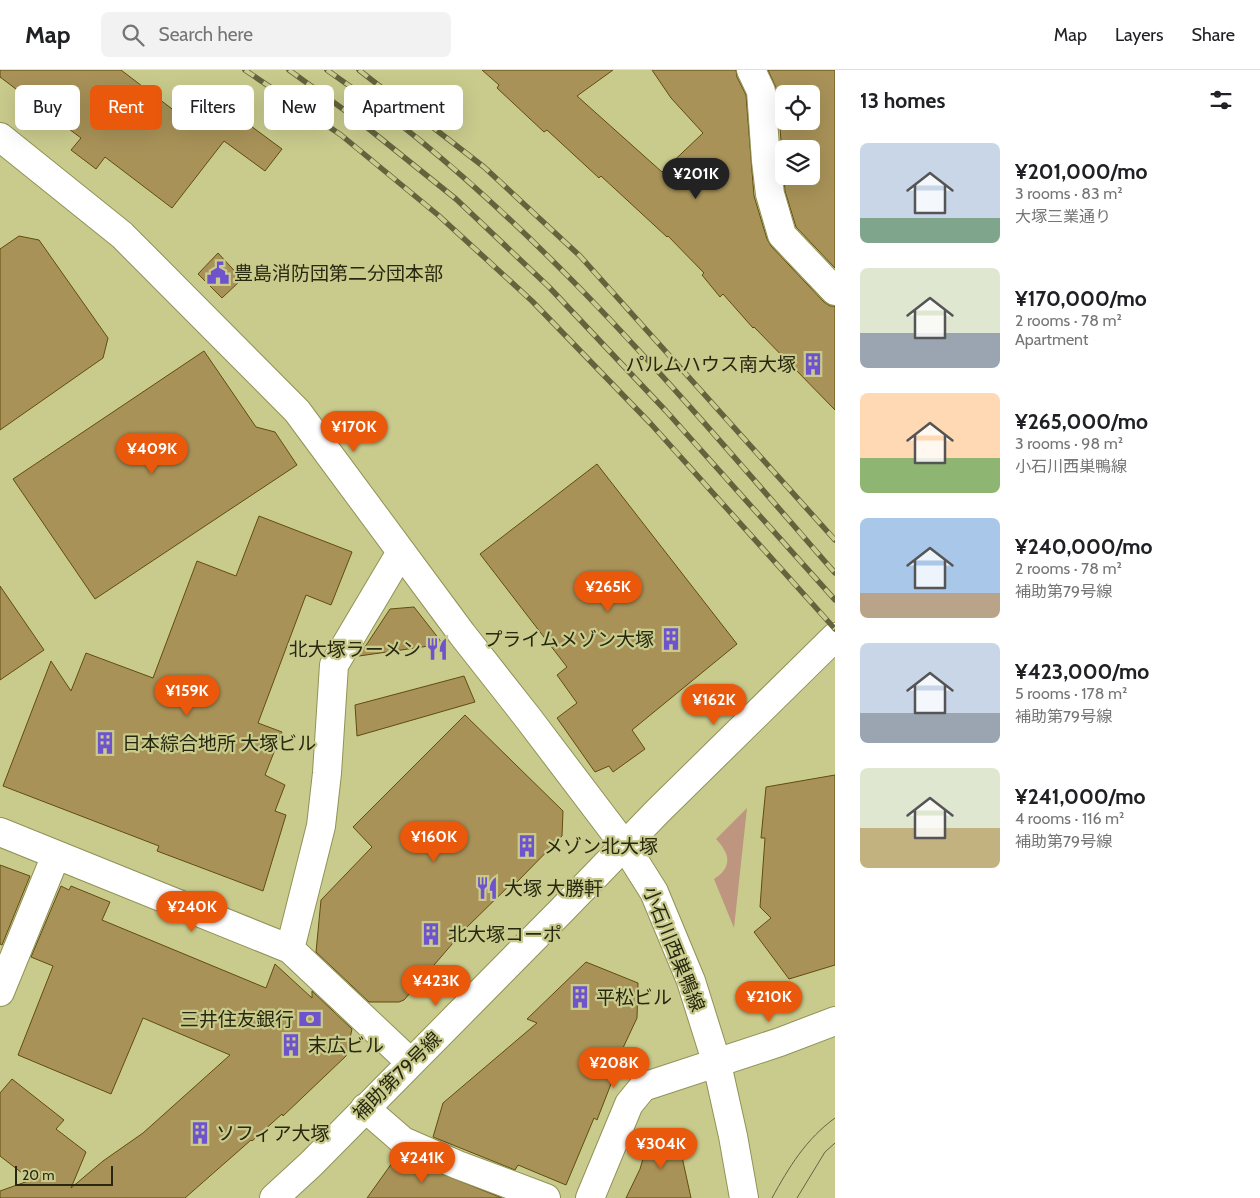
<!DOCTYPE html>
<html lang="en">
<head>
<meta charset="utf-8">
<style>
  body { margin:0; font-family:Cabin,"Noto Sans JP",sans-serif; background:#f2f2f2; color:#202124; height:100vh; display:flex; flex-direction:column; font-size:19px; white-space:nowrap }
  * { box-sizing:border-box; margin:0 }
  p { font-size:16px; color:#757577 }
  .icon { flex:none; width:28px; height:28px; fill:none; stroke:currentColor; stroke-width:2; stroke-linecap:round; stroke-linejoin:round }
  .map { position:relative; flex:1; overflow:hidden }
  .panel { display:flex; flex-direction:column; background:#fff; width:425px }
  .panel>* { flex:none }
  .guide { position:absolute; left:15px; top:15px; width:475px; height:45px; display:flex; gap:10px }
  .controls { position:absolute; left:775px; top:15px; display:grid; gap:10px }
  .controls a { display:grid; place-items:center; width:45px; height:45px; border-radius:8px; background:#fff; box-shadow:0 5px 20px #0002; font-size:25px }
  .scale { position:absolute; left:15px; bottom:12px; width:98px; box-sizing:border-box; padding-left:5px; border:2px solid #27280f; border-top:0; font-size:14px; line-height:18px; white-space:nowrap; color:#27280f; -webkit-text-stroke:4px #c9cb8d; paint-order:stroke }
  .price { position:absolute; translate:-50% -42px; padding:0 11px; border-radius:18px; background:#ea580c; color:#fff; font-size:16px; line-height:32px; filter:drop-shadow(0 1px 2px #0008) }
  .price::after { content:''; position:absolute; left:50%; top:30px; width:15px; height:11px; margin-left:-8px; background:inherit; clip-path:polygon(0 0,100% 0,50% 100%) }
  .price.active { background:#222; color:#fff }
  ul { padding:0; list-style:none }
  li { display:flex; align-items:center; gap:15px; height:125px; padding:0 25px }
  li span { display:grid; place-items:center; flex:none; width:140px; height:100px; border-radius:8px; color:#555 }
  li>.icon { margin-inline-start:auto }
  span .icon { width:60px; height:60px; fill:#fffc; stroke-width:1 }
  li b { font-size:21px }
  h2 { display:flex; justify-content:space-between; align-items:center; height:60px; padding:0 25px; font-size:21px }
  .tag { padding:0 18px; border-radius:8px; background:#fff; box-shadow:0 5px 20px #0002; font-size:18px; line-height:45px }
  .tag.active { background:#ea580c; color:#fff }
  header { display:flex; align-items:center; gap:30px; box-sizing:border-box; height:70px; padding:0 25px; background:#fff; border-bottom:1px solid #e0e0e0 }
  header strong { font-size:24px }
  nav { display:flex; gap:28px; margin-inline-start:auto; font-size:18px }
  .search { width:350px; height:45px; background:#f2f2f2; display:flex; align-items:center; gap:12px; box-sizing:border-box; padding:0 18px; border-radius:8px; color:#757577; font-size:19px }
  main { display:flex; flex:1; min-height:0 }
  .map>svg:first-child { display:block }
</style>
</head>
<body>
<header>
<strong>Map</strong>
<div class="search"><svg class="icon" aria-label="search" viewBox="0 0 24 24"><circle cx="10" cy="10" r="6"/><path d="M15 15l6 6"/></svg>Search here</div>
<nav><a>Map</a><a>Layers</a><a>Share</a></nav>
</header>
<main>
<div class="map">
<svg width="835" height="1128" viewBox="0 0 835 1128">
  <rect width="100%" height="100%" fill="#c9cb8d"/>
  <path fill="#be957f" d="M747,738L734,858L714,809C733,797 730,784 716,769Z"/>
  <path fill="#a89258" stroke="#614d0d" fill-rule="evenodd" d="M0,0H121L197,58L217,31L282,79L265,101L224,71L172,138L105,87L96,99L71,80L81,68L0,7Z
    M482,0H613L577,26L662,102L703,63L671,28L652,0H736L737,7L746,25L754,126L767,169L771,176L824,232L830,236H835V340L754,257L753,258L723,224L720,227L702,205L704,203L668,166L667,167L601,106L599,108L547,60L544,62L497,18L499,15Z
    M768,0H835V198L796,157L785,121L777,20ZM784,24H811V51H784ZM784,79H811V106H784Z
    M19,166L39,170L108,268L103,288L0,360V179Z
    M218,183L242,209L222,228L198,204Z
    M204,281L256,357L275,362L297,395L95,529L13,409Z
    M597,394L737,574L632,660L645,679L613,702L609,696L595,702L557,648L577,633L557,605L567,597L480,484Z
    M259,446L352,482L331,535L306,525L258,653L282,662L265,705L285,715L275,741L286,745L263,821L157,781L159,776L3,716L51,591L71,621L86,583L153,608L197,491L236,506Z
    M0,516L44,580L0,610Z
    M414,537L443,574L359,586L390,539Z
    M464,606L475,632L357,666L355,635Z
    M465,645L563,741L562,766L517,812L515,810L465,859L404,930L399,932H369L316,882L321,830L372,777L353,757Z
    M835,705V895L789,909L754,862L771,848L760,837L765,768H761L766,717Z
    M0,795L30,806L2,875L0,874Z
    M61,816L69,820L71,816L110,832L102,850L266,918L275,894L312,928V921L352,959L346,986L283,1046L282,1044L252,1071L251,1070L185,1128H0V1121L31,1110L0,1086V1023L12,1009L64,1050L56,1059L86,1082L71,1118L103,1091L143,1063L230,985L143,948L111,1024L18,985L53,896L31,887Z
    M586,892L638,913L637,948L615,995L618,996L597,1050L594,1048L566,1115L518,1095L515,1100L433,1067L443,1033L537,953L527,949Z
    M651,1061L677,1064L691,1128H626L640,1099Z
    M397,1086L411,1094L413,1092L502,1128H367Z"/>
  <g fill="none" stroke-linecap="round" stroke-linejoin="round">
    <defs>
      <path id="street" d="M751,0L761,21L766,91L770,124L782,165L835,221
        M0,762L290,879L410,992
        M290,879L321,756L327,703L334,595L401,482
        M0,922L56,785
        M365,1038L403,1071L458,1095L546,1128"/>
      <path id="secondary" d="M0,67L122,165L297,341L462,564L528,648L625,776L654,822L691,911L717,994L733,1066L744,1128
        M274,1128L311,1094L563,839L658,741L835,567
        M590,1128L629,1034L643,1017L780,972L835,951"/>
    </defs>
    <use href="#street" stroke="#919256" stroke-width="30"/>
    <use href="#secondary" stroke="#919256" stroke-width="30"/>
    <use href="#street" stroke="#fff" stroke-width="28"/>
    <use href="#secondary" stroke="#fff" stroke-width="28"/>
    <path stroke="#63643e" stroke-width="1" d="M772,1128C789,1097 806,1069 835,1048
      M797,1128L825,1082L835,1073"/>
    <defs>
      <path id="rail" d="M245,0L341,65L438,145L532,231L651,354L835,559
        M289,0L354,47L456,129L549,217L666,341L835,530
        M327,0C525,137 678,323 835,503
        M359,0L484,97L580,186L835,470"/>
    </defs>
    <use href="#rail" stroke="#63643e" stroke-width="5.5"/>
    <use href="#rail" stroke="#c9cb8d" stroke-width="4" stroke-dasharray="11" stroke-linecap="butt"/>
  </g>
  <defs>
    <symbol id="civic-bare" viewBox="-9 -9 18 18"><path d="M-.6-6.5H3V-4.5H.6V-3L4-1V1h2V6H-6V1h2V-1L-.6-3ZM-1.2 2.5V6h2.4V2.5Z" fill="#6f53cc" stroke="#c9cb8d" stroke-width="2.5" paint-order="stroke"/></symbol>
    <symbol id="building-bare" viewBox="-9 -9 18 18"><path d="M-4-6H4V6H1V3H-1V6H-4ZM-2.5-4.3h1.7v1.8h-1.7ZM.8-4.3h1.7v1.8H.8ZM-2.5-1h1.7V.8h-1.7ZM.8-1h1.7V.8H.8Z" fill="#6f53cc" stroke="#c9cb8d" stroke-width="2.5" paint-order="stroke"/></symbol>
    <symbol id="restaurant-bare" viewBox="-9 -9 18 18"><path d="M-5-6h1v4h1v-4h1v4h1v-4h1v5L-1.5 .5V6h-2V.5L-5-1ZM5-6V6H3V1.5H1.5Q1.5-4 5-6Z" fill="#6f53cc" stroke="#c9cb8d" stroke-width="2.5" paint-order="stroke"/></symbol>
    <symbol id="bank-bare" viewBox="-9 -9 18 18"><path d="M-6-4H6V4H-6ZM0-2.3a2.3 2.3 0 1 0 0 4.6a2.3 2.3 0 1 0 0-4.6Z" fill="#6f53cc" stroke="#c9cb8d" stroke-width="2.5" paint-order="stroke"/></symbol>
  </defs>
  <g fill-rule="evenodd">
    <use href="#civic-bare" x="202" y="187" width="32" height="32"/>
    <use href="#building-bare" x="797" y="278" width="32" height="32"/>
    <use href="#building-bare" x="655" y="553" width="32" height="32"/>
    <use href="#restaurant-bare" x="421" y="563" width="32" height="32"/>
    <use href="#building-bare" x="89" y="657" width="32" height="32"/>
    <use href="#building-bare" x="511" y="760" width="32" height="32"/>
    <use href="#restaurant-bare" x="471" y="802" width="32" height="32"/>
    <use href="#building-bare" x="415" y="848" width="32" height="32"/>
    <use href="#building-bare" x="564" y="911" width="32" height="32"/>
    <use href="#bank-bare" x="294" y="933" width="32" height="32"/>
    <use href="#building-bare" x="275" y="959" width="32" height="32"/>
    <use href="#building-bare" x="184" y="1047" width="32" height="32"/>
  </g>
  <g text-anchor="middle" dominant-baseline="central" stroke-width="4.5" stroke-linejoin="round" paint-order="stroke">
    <g font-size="19" fill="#27280f" stroke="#c9cb8d" text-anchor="start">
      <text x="234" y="203">豊島消防団第二分団本部</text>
      <text x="796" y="294" text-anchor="end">パルムハウス南大塚</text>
      <text x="654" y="569" text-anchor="end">プライムメゾン大塚</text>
      <text x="421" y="579" text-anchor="end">北大塚ラーメン</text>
      <text x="122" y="673">日本綜合地所 大塚ビル</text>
      <text x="544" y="776">メゾン北大塚</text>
      <text x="504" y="818">大塚 大勝軒</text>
      <text x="448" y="864">北大塚コーポ</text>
      <text x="596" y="927">平松ビル</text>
      <text x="294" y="949" text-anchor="end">三井住友銀行</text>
      <text x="308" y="975">末広ビル</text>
      <text x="216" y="1063">ソフィア大塚</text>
    </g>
    <g font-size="19" fill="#27280f" stroke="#c9cb8d">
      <text transform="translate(674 879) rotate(68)">小石川西巣鴨線</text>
      <text transform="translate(397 1006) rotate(-45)">補助第79号線</text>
    </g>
  </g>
</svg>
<div class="controls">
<a><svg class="icon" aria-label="locate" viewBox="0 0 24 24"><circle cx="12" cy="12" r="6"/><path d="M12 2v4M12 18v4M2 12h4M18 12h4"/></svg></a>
<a><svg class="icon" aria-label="layers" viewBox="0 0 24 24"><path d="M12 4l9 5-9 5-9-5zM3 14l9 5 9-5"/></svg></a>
</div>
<div class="scale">20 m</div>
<b class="price active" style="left:696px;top:130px">¥201K</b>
<b class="price" style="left:354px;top:383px">¥170K</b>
<b class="price" style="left:152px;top:405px">¥409K</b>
<b class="price" style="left:608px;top:543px">¥265K</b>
<b class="price" style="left:187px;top:647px">¥159K</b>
<b class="price" style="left:714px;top:656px">¥162K</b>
<b class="price" style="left:434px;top:793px">¥160K</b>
<b class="price" style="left:192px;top:863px">¥240K</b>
<b class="price" style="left:436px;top:937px">¥423K</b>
<b class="price" style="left:769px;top:953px">¥210K</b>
<b class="price" style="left:614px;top:1019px">¥208K</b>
<b class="price" style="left:661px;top:1100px">¥304K</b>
<b class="price" style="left:422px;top:1114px">¥241K</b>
<div class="guide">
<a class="tag">Buy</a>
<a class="tag active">Rent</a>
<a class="tag">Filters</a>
<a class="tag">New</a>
<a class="tag">Apartment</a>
</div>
</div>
<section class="panel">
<h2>13 homes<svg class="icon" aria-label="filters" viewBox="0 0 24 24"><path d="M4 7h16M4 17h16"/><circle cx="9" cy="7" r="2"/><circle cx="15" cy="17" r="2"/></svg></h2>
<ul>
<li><span style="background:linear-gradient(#c9d6e8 75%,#7fa58c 0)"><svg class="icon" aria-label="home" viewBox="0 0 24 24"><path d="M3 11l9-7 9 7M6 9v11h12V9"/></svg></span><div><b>¥201,000/mo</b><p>3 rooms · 83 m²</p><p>大塚三業通り</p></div></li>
<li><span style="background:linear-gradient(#dfe7d0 65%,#9aa5b1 0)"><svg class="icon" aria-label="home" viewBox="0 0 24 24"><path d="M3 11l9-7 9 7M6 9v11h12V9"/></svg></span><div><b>¥170,000/mo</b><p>2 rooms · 78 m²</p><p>Apartment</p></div></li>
<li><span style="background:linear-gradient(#ffd9b3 65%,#8fb573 0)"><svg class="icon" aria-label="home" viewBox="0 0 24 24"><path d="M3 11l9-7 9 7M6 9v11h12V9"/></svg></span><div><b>¥265,000/mo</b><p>3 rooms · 98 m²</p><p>小石川西巣鴨線</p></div></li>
<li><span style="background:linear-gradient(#a9c7e8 75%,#b9a48a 0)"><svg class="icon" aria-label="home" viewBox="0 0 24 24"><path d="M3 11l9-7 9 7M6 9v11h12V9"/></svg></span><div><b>¥240,000/mo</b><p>2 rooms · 78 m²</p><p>補助第79号線</p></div></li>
<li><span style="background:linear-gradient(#c9d6e8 70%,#9aa5b1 0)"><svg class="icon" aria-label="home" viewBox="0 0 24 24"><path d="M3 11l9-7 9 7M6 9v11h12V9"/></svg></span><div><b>¥423,000/mo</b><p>5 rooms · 178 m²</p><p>補助第79号線</p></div></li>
<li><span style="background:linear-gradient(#dfe7d0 60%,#c2b280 0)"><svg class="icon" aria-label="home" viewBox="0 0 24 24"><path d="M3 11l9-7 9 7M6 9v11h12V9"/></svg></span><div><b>¥241,000/mo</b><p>4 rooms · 116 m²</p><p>補助第79号線</p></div></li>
</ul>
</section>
</main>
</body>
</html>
